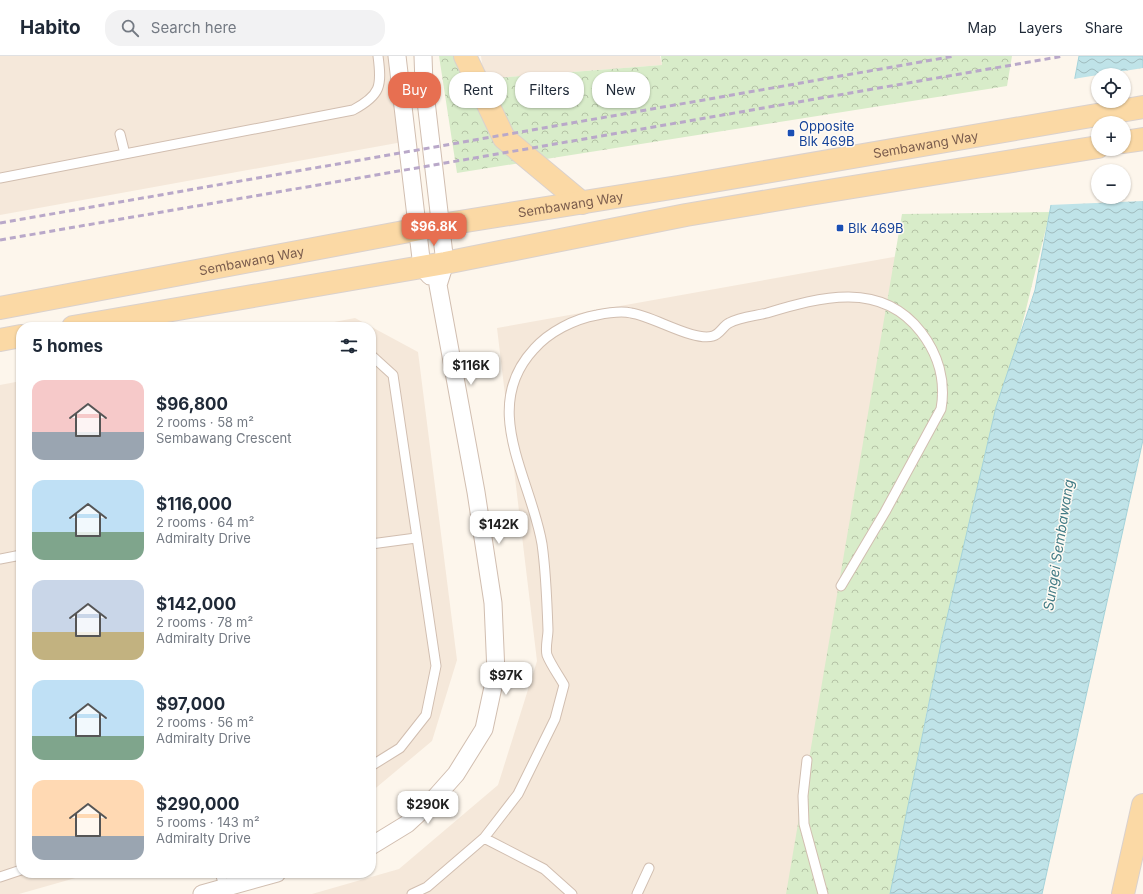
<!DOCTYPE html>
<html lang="en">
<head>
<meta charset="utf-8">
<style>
  body { margin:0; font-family:Inter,sans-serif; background:#f2f2f3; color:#1f2937; height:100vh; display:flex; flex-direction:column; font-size:15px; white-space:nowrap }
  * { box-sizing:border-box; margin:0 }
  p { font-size:13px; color:#747a83 }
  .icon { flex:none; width:22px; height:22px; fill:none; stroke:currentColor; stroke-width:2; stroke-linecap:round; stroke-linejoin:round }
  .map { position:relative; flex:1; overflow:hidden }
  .panel { position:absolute; left:16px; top:266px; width:360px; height:556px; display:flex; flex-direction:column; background:#fff; border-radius:16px; box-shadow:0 1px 3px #0004 }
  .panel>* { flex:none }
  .banner { position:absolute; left:388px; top:16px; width:380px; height:36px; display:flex; gap:8px }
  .fabs { position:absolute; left:1091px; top:12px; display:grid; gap:8px }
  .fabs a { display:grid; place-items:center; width:40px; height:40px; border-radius:50%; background:#fff; box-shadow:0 1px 3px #0004; font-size:20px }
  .price { position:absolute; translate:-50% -34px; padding:0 9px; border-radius:8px; background:#fff; color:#222; font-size:13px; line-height:26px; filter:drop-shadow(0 1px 2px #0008) }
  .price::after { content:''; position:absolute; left:50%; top:24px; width:12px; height:9px; margin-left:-6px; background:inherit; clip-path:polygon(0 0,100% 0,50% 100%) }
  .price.on { background:#e76f51; color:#fff }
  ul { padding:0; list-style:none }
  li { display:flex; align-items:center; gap:12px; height:100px; padding:0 16px }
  li span { display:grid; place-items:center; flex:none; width:112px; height:80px; border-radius:12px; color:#555 }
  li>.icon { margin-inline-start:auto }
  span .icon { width:48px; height:48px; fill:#fffc; stroke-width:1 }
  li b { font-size:17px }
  h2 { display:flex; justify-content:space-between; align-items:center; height:48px; padding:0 16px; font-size:17px }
  .pill { padding:0 14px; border-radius:16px; background:#fff; box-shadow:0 1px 3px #0004; font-size:14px; line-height:36px }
  .pill.on { background:#e76f51; color:#fff }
  header { display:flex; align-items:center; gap:24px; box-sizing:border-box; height:56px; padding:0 20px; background:#fff; border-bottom:1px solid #e0e1e3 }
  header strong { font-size:19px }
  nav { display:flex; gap:22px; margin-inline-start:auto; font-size:14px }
  .search { width:280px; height:36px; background:#f2f2f3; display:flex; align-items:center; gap:10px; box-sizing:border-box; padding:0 14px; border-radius:16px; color:#747a83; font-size:15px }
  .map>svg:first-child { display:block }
</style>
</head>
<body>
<header>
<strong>Habito</strong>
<div class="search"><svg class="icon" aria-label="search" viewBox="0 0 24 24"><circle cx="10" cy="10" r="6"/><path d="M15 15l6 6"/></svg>Search here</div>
<nav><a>Map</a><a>Layers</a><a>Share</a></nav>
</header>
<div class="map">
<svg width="1143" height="838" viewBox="0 0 1143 838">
  <defs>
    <pattern id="park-crowns" width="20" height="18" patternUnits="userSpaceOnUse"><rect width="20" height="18" fill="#d8ecc9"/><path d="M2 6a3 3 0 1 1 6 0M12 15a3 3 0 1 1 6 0" fill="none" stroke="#b4c2a5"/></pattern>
    <pattern id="water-waves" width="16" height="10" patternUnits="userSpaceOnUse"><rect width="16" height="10" fill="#bfe3e8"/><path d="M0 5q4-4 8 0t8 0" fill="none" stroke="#a0bbbe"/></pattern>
  </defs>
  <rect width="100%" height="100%" fill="#fdf6ec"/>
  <path fill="#f5e8da" d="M0,0H396L408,85L0,159Z
    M481,0H660L662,9L484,23Z
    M983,185L848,838H312L399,813L498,729L537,605L497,272Z
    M355,262L418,296L457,604L432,685L371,736V271H308Z
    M21,325V817H93L19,838H0V329Z"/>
  <path fill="url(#park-crowns)" d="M439,0H464L484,23L662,9L661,0H1012L1007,30L457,117Z
    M1050,156L927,654L893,838H786L902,158Z"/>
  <path fill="url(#water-waves)" stroke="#a5d3da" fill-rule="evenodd" d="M1079,0H1143V384L1042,838H890L942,583L996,351L1035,234ZM1098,19H1124V45H1098ZM1098,67H1124V93H1098ZM1098,115H1124V141H1098Z"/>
  <path fill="#fdf6ec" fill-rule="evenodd" d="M1143,12V145L1049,149L1073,23L1098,19V45H1124V19H1099ZM1098,67H1124V93H1098ZM1098,115H1124V141H1098Z"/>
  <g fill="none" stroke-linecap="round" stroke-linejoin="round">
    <defs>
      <path id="lane" d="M120,78L125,98
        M0,122L353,54C381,39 382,30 378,0
        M371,299L393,319L436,610L426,659L400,692L371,710
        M371,488L416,482
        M0,503L21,499
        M807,704L803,740L804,768L823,838
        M484,782L544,813L572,838
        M220,817L225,832
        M0,821L21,814
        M412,838L427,831L484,782L518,738L555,663L564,629C559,620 551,609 547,599C545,592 548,581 548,574C547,545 546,516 542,488C531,422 479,352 534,293C549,276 574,263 597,259C607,257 622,255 631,257C653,260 694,286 713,280C720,278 723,270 729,267C740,261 755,260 767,257C820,241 881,224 921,276C938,298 946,325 941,353L885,456L841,530
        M637,838L649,812"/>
      <path id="street" d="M397,0L422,211L430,220
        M371,790L407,768L432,745L456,718L484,673L496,617L493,547L476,436L438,229L445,207L424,28L423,0
        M202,838L277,817"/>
      <g id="primary">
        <path d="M465,0L504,82L582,147"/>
        <path d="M1124,86L1143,83"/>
        <path id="s1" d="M0,252L441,169L678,131L1143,51"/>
        <path d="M73,271L445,207L686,159L810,138L1098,91"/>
        <path d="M0,284L21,280"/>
        <path d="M1123,838L1143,749"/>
      </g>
    </defs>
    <use href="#lane" stroke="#d1beb0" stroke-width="11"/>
    <use href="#street" stroke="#d1beb0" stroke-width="19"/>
    <use href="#primary" stroke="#dad1cd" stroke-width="24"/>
    <use href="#lane" stroke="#fff" stroke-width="9"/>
    <use href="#street" stroke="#fff" stroke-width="17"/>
    <use href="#primary" stroke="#fbd9a5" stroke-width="22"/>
    <path stroke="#b9a8c9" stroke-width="3" stroke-dasharray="6 4" stroke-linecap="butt" d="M0,167L955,0
      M0,184L1064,0"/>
  </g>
  <g fill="#1a4fb4" stroke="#fffaf3" stroke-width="1.5">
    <rect x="787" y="73" width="8" height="8" rx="2"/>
    <rect x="836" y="168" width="8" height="8" rx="2"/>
  </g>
  <g text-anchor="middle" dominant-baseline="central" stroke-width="3" stroke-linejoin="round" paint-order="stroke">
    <g font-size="13" fill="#164399" stroke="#fffaf3" text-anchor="start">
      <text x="799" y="70">Opposite<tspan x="799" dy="15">Blk 469B</tspan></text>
      <text x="848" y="172">Blk 469B</text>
    </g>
    <g font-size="13" fill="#7a5c4d" stroke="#fffaf3">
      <text stroke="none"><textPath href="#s1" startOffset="940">Sembawang Way</textPath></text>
      <text stroke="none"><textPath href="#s1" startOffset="580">Sembawang Way</textPath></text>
      <text stroke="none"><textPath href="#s1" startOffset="256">Sembawang Way</textPath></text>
    </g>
    <g font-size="14" font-style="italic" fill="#437c86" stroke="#fffaf3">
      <text transform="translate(1058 489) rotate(-81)">Sungei Sembawang</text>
    </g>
  </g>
</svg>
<div class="fabs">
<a><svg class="icon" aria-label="locate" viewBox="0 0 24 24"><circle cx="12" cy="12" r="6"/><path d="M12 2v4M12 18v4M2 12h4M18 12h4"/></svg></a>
<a>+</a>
<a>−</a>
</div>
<b class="price on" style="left:434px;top:191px">$96.8K</b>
<b class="price" style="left:471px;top:330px">$116K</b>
<b class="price" style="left:499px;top:489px">$142K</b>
<b class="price" style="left:506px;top:640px">$97K</b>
<b class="price" style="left:428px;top:769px">$290K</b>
<div class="banner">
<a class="pill on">Buy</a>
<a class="pill">Rent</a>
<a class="pill">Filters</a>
<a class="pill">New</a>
</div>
<section class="panel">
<h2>5 homes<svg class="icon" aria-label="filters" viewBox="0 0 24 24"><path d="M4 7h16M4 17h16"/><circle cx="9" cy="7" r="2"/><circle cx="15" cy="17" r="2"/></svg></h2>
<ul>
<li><span style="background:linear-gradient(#f6c9c9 65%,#9aa5b1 0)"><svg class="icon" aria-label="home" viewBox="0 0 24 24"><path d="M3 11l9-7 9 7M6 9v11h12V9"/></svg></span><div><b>$96,800</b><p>2 rooms · 58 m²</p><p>Sembawang Crescent</p></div></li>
<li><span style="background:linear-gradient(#bfe0f5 65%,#7fa58c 0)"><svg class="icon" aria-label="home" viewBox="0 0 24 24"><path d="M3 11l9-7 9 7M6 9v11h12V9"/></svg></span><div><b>$116,000</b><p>2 rooms · 64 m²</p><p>Admiralty Drive</p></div></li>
<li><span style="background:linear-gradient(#c9d6e8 65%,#c2b280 0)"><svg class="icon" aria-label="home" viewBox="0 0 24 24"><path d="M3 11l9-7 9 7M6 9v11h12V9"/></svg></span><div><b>$142,000</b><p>2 rooms · 78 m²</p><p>Admiralty Drive</p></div></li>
<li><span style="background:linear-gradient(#bfe0f5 70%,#7fa58c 0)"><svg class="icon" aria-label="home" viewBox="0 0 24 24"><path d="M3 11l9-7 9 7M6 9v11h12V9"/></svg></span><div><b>$97,000</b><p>2 rooms · 56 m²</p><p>Admiralty Drive</p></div></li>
<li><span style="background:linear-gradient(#ffd9b3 70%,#9aa5b1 0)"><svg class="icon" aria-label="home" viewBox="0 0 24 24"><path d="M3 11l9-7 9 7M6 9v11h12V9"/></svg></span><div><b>$290,000</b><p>5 rooms · 143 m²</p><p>Admiralty Drive</p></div></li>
</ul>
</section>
</div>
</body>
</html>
